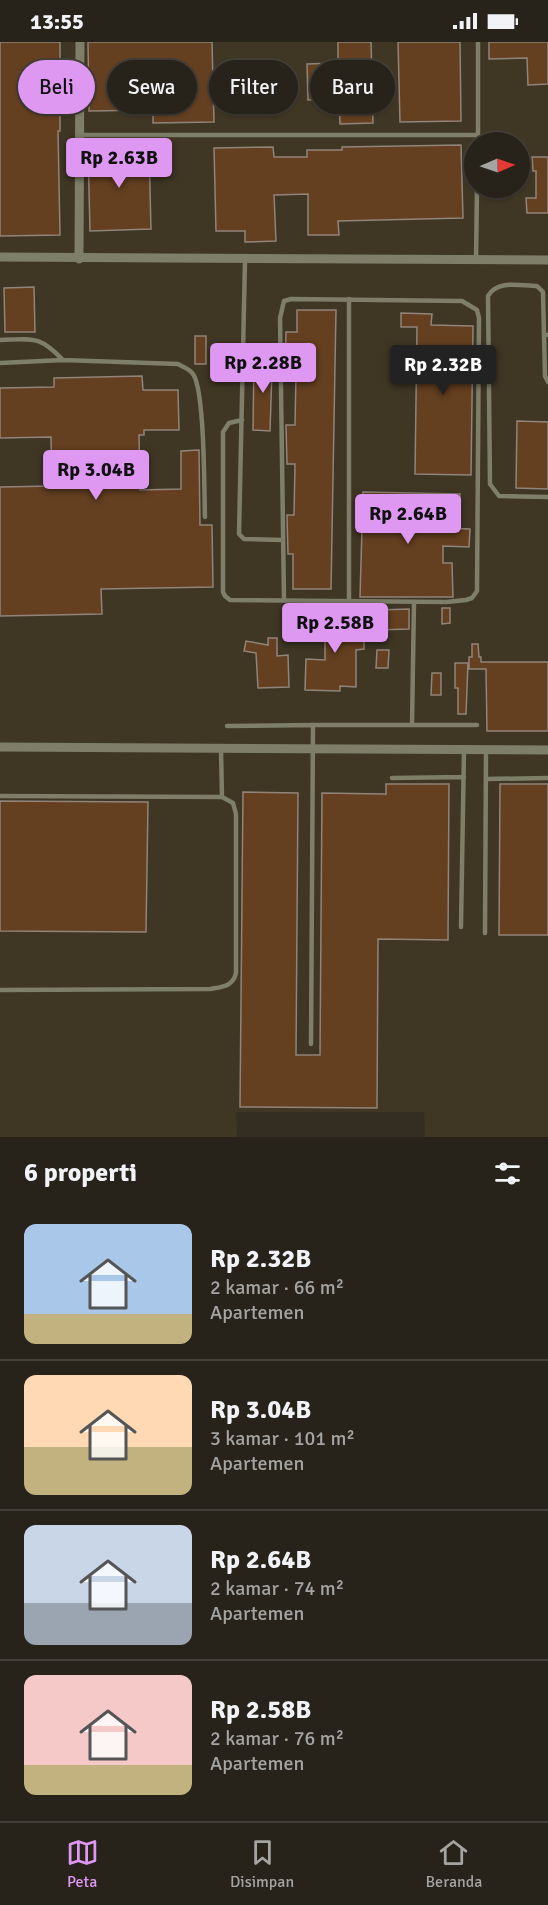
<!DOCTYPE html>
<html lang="id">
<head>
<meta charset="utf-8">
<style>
  body { margin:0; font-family:Signika,sans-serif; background:#332f27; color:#f1f3f6; height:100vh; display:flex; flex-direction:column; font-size:22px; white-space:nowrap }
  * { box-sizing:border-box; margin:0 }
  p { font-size:20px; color:#a4a4a2 }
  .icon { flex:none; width:33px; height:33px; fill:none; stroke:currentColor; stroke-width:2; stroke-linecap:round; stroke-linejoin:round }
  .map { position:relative; height:1095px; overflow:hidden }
  .sheet { display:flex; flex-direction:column; background:#27221a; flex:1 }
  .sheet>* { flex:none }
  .guide { position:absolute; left:18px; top:18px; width:513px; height:54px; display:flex; gap:12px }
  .needle { width:39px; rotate:88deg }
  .buttons { position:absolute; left:464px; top:90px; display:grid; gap:12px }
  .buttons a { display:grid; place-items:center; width:66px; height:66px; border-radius:50%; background:#27221a; box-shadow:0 2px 4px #0004,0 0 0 2px #433f39; font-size:30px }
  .price { position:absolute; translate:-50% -51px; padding:0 14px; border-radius:6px; background:#de98f2; color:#111; font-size:20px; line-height:39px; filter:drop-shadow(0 2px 3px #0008) }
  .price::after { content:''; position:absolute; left:50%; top:36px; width:18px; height:14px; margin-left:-9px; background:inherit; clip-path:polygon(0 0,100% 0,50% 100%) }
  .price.selected { background:#222; color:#fff }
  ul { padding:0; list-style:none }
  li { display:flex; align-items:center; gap:18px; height:150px; padding:0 24px }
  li+li { border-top:2px solid #433f39 }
  li span { display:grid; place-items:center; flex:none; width:168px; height:120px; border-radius:12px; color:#555 }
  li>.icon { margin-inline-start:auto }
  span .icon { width:72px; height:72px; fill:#fffc; stroke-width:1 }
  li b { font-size:26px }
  h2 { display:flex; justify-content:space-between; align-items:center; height:72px; padding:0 24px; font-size:26px }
  .pill { padding:0 21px; border-radius:27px; background:#27221a; box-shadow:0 2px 4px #0004,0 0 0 2px #433f39; font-size:21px; line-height:54px }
  .pill.selected { background:#de98f2; color:#111 }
  .status { display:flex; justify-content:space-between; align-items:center; height:42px; padding:0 30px; background:#27221a; direction:ltr }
  .status svg { height:16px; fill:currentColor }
  .menu { display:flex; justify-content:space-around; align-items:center; height:84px; border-top:2px solid #433f39; background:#27221a; font-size:16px; color:#a4a4a2 }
  .menu a { display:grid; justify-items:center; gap:3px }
  .menu .selected { color:#de98f2 }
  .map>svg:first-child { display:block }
</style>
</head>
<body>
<div class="status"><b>13:55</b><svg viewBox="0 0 49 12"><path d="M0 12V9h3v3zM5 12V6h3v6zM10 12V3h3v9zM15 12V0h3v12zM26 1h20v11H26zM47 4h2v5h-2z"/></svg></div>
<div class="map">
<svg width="548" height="1095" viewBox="0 0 548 1095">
  <rect width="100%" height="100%" fill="#342e22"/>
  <path fill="#3f3624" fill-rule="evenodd" d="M0,0H548V1095H425L424,1070H236L237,1095H0ZM474,100H519V146H474Z"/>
  <path fill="#643f20" stroke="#91847a" stroke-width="1.5" d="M0,0H60V89H58L60,193L0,194Z
    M88,0H212L214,80L153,81V68L89,69Z
    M338,0H371L373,81L340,82L339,57L308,58L307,22L338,21Z
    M398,0H460L461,79L400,80Z
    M489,0H548V42L528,43L527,16L489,17Z
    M461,103L463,176L338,179L339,193H308V152L274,153L276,199L245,200V189H216L214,106L273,105L274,115H307V108H342V105Z
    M149,106L151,187L90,189L88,107Z
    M532,115H548V171H527L526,156H536V129H533Z
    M34,245L35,290H5L4,246Z
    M297,268H336L331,547H293V512H288L287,473H294L295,422H287L286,383H295L296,330H285L286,290H297Z
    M401,271L432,272L431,283L473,284L471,433L415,432L417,285H401Z
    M195,294H206V322H195Z
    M254,317L276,318V329H272L270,389L253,388Z
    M142,334L143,348H178L179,388H144V393H139L140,448L181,447V409L199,408L200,483H212L213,545L101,547L102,572L0,574V445L52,444L51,395L0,396V346L54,345V336Z
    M517,379L548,380V447L516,446Z
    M363,450L460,452V471L444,470L443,486L470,487L469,505L443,504V521H452L453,555H360Z
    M442,566H450V581L442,582Z
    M409,567V587L377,588V568Z
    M324,569L334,570L333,579L364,578V607L356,608V645L340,644V649L305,648L306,617L325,618V586L306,585V576H324Z
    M268,596H277V614L288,613L289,645L258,646L256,611L244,609L246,599L268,603Z
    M472,602H478L479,615H481V620H548V689H487L486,627H469V615H472Z
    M377,608H389L388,626H376Z
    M455,621H468L466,672H458V646H455Z
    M432,631H441V653H431Z
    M386,742H449L448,898L378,897L377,1066L240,1065L243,750L298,751L296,1013H320L322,751L386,752Z
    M500,742H548V893H499Z
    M0,759L148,760L146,890L0,889Z"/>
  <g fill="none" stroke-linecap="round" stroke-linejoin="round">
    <path stroke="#7e7e69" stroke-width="4.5" d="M80,93H478
      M478,100V0
      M245,218L239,492L244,497L282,498
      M476,218L477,146
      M544,293L545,334L548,340
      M548,293H544L543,250L537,244C521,244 498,237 488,254L490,442L499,454L548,455
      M0,298C33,297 39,293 63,318
      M0,321L63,318L178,322C183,325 190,327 193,332C205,349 204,449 205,475
      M242,378L229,381L223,390V550L225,554L230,558L446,560L466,558L472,556L477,549L479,276L477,268L462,259L291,257L284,259L280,276L284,558
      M349,558V257
      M412,683L414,560
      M227,684L313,683
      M392,736L464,735
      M487,737L548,736
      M0,754L222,755L221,707
      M461,885L464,708
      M485,891L486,708
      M0,948L210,947C221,945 233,945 236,931V772L233,761L222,755
      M311,1002L313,683H477"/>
    <path stroke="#7e7e69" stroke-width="9" d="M0,215L548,218
      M79,217L80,0
      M0,705L548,708"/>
  </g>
</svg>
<div class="buttons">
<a><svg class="needle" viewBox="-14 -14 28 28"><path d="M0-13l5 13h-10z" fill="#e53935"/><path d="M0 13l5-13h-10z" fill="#a4a4a2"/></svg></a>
</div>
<b class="price" style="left:119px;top:147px">Rp 2.63B</b>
<b class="price" style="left:263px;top:352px">Rp 2.28B</b>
<b class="price selected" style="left:443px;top:354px">Rp 2.32B</b>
<b class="price" style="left:96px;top:459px">Rp 3.04B</b>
<b class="price" style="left:408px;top:503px">Rp 2.64B</b>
<b class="price" style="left:335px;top:612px">Rp 2.58B</b>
<div class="guide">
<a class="pill selected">Beli</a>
<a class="pill">Sewa</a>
<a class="pill">Filter</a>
<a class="pill">Baru</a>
</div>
</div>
<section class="sheet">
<h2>6 properti<svg class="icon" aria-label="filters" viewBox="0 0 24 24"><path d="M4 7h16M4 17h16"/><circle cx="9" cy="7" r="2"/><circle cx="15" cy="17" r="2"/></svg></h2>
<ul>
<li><span style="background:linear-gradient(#a9c7e8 75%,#c2b280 0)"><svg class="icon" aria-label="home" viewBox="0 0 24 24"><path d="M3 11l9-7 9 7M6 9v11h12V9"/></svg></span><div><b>Rp 2.32B</b><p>2 kamar · 66 m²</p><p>Apartemen</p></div></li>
<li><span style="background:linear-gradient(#ffd9b3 60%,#c2b280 0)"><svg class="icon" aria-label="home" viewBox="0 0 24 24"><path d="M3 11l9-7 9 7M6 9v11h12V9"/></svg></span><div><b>Rp 3.04B</b><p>3 kamar · 101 m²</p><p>Apartemen</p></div></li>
<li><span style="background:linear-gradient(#c9d6e8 65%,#9aa5b1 0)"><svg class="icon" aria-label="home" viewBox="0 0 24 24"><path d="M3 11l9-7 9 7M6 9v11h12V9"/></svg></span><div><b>Rp 2.64B</b><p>2 kamar · 74 m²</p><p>Apartemen</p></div></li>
<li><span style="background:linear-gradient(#f6c9c9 75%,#c2b280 0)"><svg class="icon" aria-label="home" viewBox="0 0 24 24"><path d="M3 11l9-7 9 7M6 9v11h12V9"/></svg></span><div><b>Rp 2.58B</b><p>2 kamar · 76 m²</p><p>Apartemen</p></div></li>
</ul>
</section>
<nav class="menu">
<a class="selected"><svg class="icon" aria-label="map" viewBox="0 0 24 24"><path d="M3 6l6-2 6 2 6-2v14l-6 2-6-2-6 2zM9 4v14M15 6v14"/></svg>Peta</a>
<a><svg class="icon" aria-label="saved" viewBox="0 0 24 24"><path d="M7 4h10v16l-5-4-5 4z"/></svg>Disimpan</a>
<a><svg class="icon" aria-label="home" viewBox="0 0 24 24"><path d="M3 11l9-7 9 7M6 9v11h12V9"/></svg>Beranda</a>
</nav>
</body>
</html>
